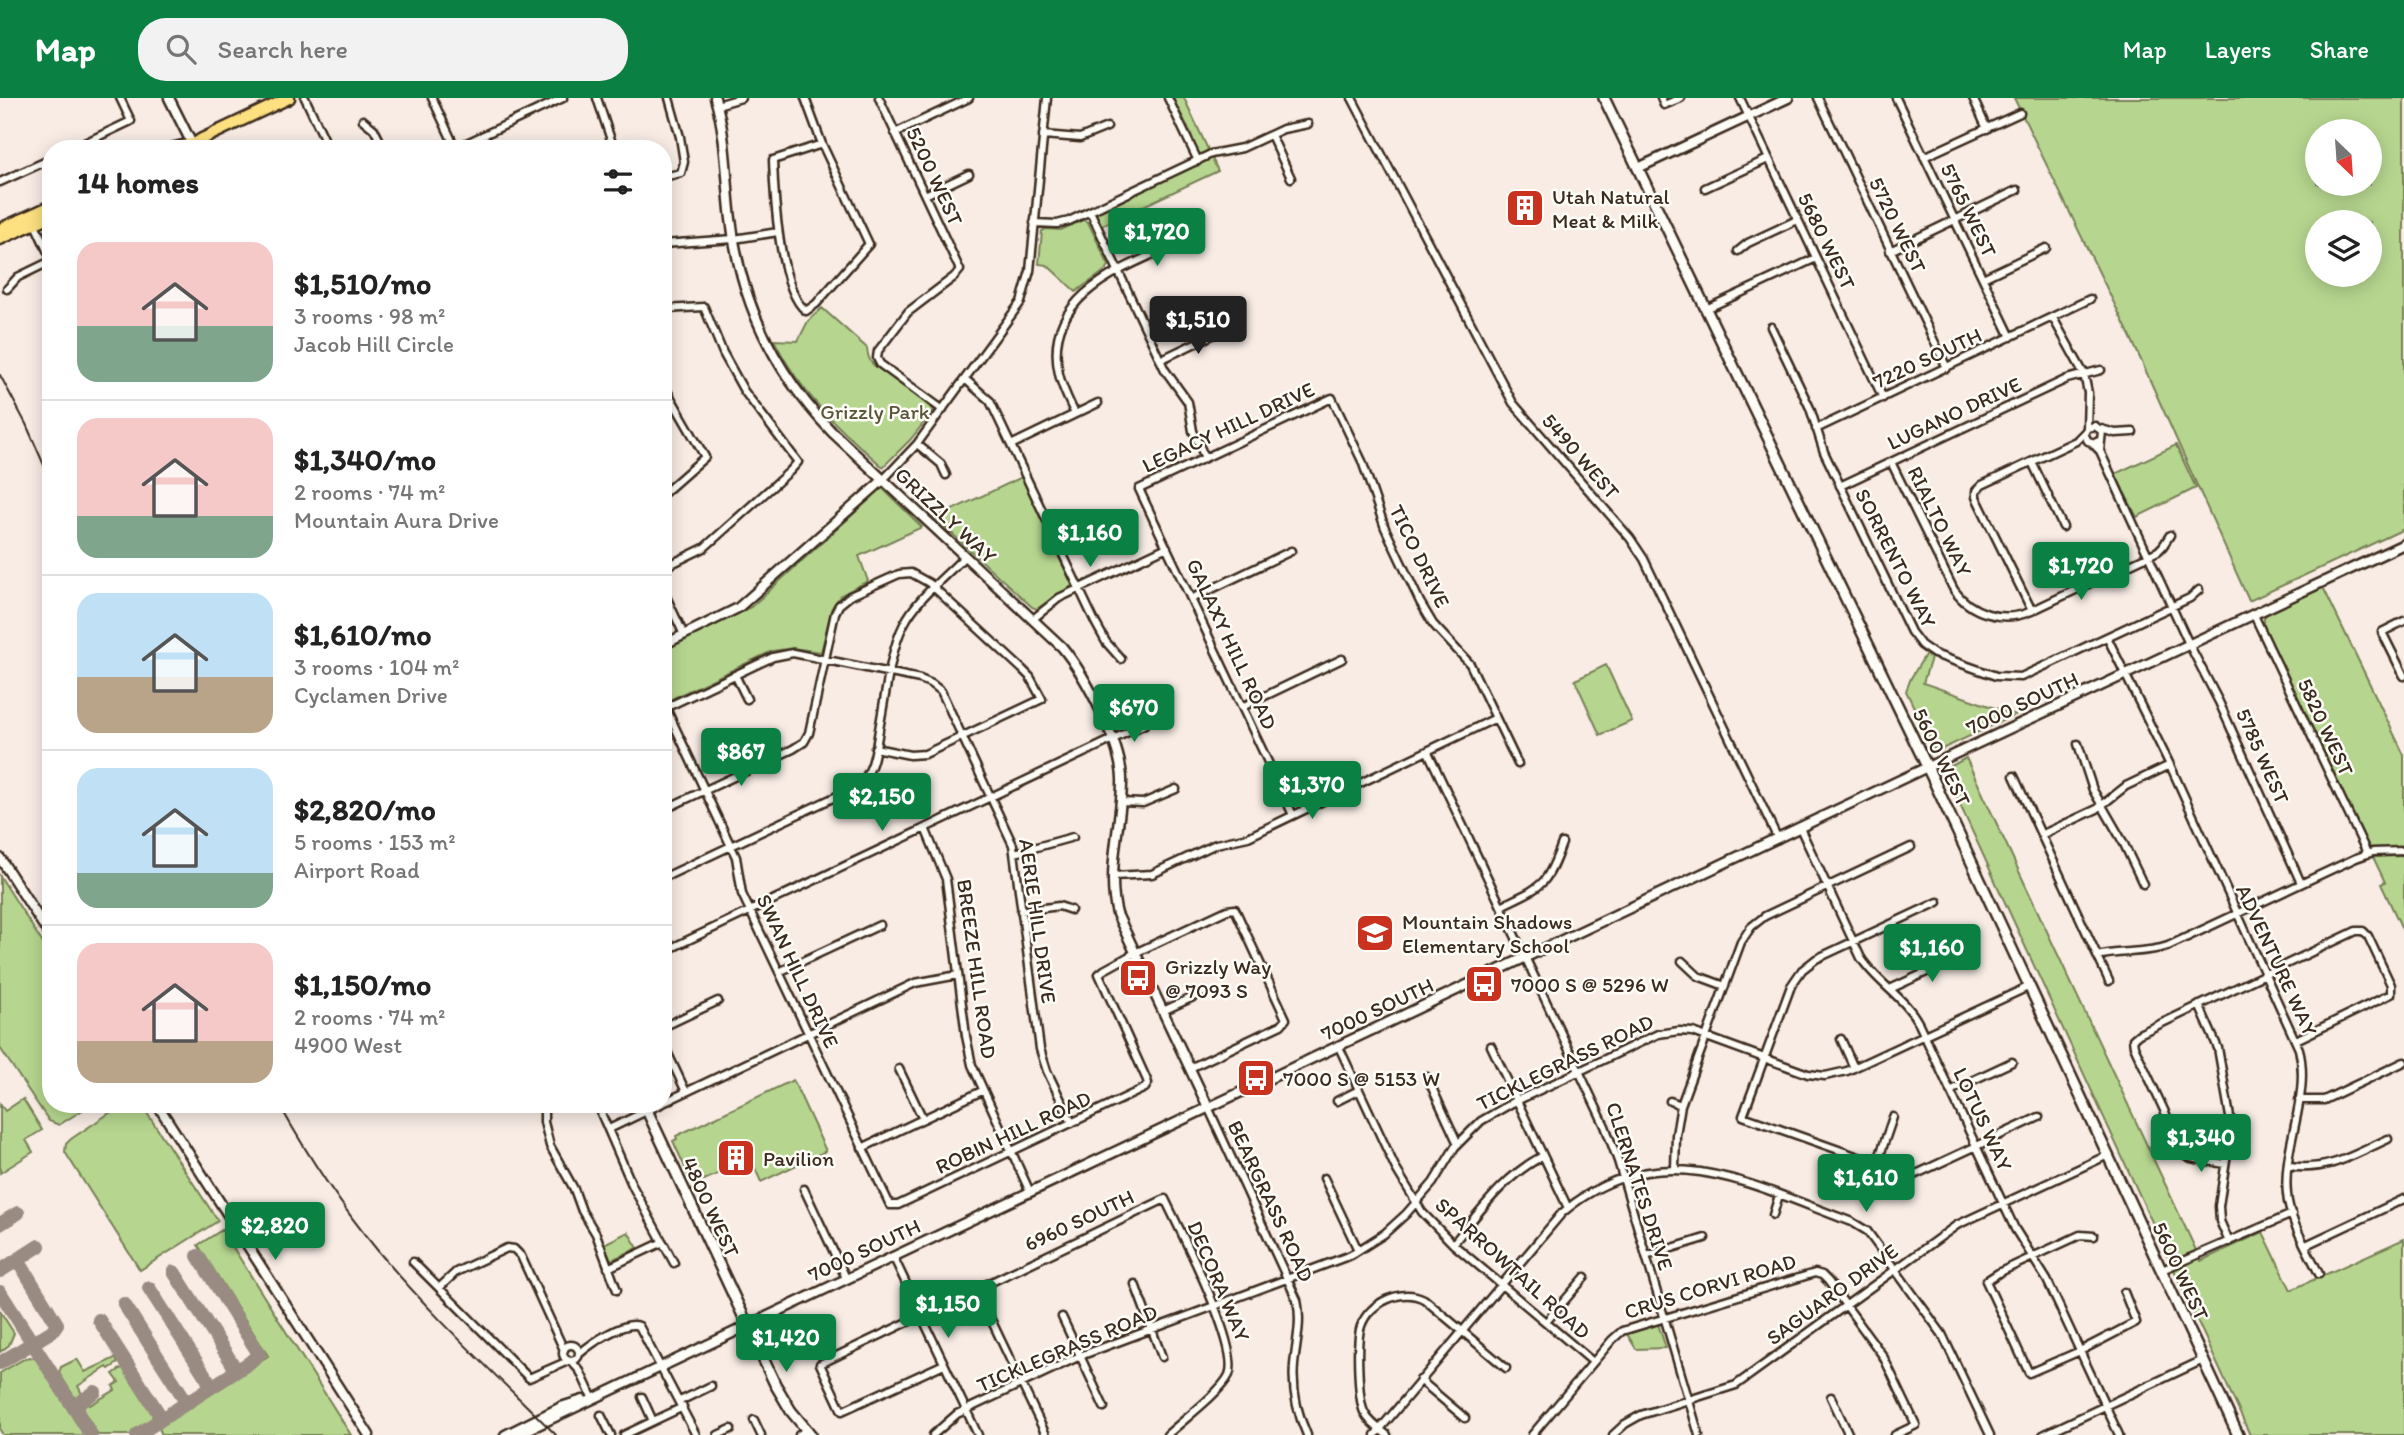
<!DOCTYPE html>
<html lang="en">
<head>
<meta charset="utf-8">
<style>
  body { margin:0; font-family:Itim,sans-serif; background:#f2f2f2; color:#222; height:100vh; display:flex; flex-direction:column; font-size:26px; white-space:nowrap }
  * { box-sizing:border-box; margin:0 }
  p { font-size:23px; color:#767676 }
  .icon { flex:none; width:38px; height:38px; fill:none; stroke:currentColor; stroke-width:2; stroke-linecap:round; stroke-linejoin:round }
  .map { position:relative; flex:1; overflow:hidden }
  .sheet { position:absolute; left:42px; top:42px; width:630px; height:973px; display:flex; flex-direction:column; background:#fff; border-radius:28px; box-shadow:0 4px 18px #0003 }
  .sheet>* { flex:none }
  .needle { width:46px; rotate:155deg }
  .fabs { position:absolute; left:2305px; top:21px; display:grid; gap:14px }
  .fabs a { display:grid; place-items:center; width:77px; height:77px; border-radius:50%; background:#fff; box-shadow:0 4px 18px #0003; font-size:35px }
  .price { position:absolute; translate:-50% -60px; padding:0 16px; border-radius:7px; background:#0b8043; color:#fff; font-size:23px; line-height:46px; filter:drop-shadow(0 2px 4px #0008) }
  .price::after { content:''; position:absolute; left:50%; top:42px; width:21px; height:16px; margin-left:-10px; background:inherit; clip-path:polygon(0 0,100% 0,50% 100%) }
  .price.active { background:#222; color:#fff }
  ul { padding:0; list-style:none }
  li { display:flex; align-items:center; gap:21px; height:175px; padding:0 35px }
  li+li { border-top:2px solid #e0e0e0 }
  li span { display:grid; place-items:center; flex:none; width:196px; height:140px; border-radius:21px; color:#555 }
  li>.icon { margin-inline-start:auto }
  span .icon { width:84px; height:84px; fill:#fffc; stroke-width:1 }
  li b { font-size:30px }
  h2 { display:flex; justify-content:space-between; align-items:center; height:84px; padding:0 35px; font-size:30px }
  header { display:flex; align-items:center; gap:42px; box-sizing:border-box; height:98px; padding:0 35px; background:#0b8043; color:#fff }
  header strong { font-size:33px }
  nav { display:flex; gap:38px; margin-inline-start:auto; font-size:24px }
  .search { width:490px; height:63px; background:#f2f2f2; display:flex; align-items:center; gap:18px; box-sizing:border-box; padding:0 24px; border-radius:28px; color:#767676; font-size:26px }
  .map>svg:first-child { display:block }
</style>
</head>
<body>
<header>
<strong>Map</strong>
<div class="search"><svg class="icon" aria-label="search" viewBox="0 0 24 24"><circle cx="10" cy="10" r="6"/><path d="M15 15l6 6"/></svg>Search here</div>
<nav><a>Map</a><a>Layers</a><a>Share</a></nav>
</header>
<div class="map">
<svg width="2404" height="1337" viewBox="0 0 2404 1337">
  <rect width="100%" height="100%" fill="#f8ece5"/>
  <filter id="ink" filterUnits="userSpaceOnUse"><feTurbulence type="fractalNoise" baseFrequency=".0143" numOctaves="2"/><feDisplacementMap in="SourceGraphic" scale="14" xChannelSelector="R" yChannelSelector="G"/><feConvolveMatrix kernelMatrix="1 2 1 2 8 2 1 2 1" color-interpolation-filters="sRGB"/></filter>
  <g filter="url(#ink)">
    <path fill="#b6d68f" stroke="#788056" stroke-width="2" fill-rule="evenodd" d="M1172,0H1184L1218,73L1101,128L1096,118L1098,113L1190,70C1207,52 1181,18 1172,0Z
      M2014,0H2404V431L2249,503L2131,240ZM2317,33H2370V86H2317ZM2317,124H2370V177H2317Z
      M1083,122L1088,124L1109,168C1101,178 1086,185 1076,194L1047,167L1039,166L1042,133L1046,131L1061,132Z
      M822,210L867,250C868,262 872,269 884,272L934,312L910,342L883,369C838,330 801,297 774,242L798,243L808,223Z
      M2176,347L2196,390L2137,419L2115,376Z
      M1022,379L1072,487C1066,495 1047,504 1037,511L1032,509L935,420Z
      M882,390L922,429L859,458L868,483L841,497L832,510L821,554L793,550L772,553L663,605V551L751,509Z
      M2323,489L2404,657V749L2372,750L2365,746L2264,528V519L2267,516Z
      M1925,557L1931,560L1923,585L2015,617L1940,652L1934,651L1906,593L1911,580Z
      M1606,567L1632,623L1600,637L1575,582Z
      M1966,660L2201,1163L2263,1134L2291,1192L2404,1141V1337H2250L1944,672Z
      M2404,758V835L2381,786L2385,784L2373,759Z
      M0,778L51,858V1006H92L59,1027L49,1023L0,950Z
      M793,982L826,1053L761,1084L751,1061L693,1087L673,1043L677,1041L676,1038Z
      M23,1001L42,1032L26,1042L33,1054L0,1075V1006L5,1013Z
      M123,1006H141L218,1123L140,1172L65,1054L66,1046L71,1041Z
      M222,1132L351,1337H162L159,1330L162,1325L268,1258L198,1147Z
      M628,1134L638,1150L611,1162L604,1146Z
      M0,1213L14,1235L9,1247L0,1254Z
      M1658,1226L1666,1250L1636,1251L1627,1236Z
      M30,1259L37,1261L84,1337H3L0,1332V1275L22,1262Z
      M115,1260L118,1265L109,1271L107,1269L78,1288L82,1296L79,1300H75L59,1275L61,1269L77,1261L85,1274Z
      M125,1268L153,1314L152,1322L130,1337H98L81,1309L86,1304L90,1307L115,1292L113,1288L119,1284L113,1276Z"/>
    <g fill="none" stroke-linecap="round" stroke-linejoin="round">
      <path stroke="#9a8b82" stroke-width="14" d="M0,1126L18,1115
        M0,1173L39,1148
        M174,1174L232,1265L234,1270L232,1276
        M149,1190L208,1282L209,1287L207,1292
        M0,1194L91,1337
        M124,1206L184,1300L183,1307
        M99,1222L159,1316L158,1324
        M0,1265L52,1233L57,1226L21,1167L13,1165
        M80,1320L77,1306L95,1294
        M137,1337L249,1265L259,1256L198,1158"/>
      <defs>
        <path id="minor" d="M305,0L329,51
          M432,0L456,51
          M597,0L614,51
          M805,0L822,46L869,146L816,206L806,213C779,192 774,96 773,62L822,46
          M879,0L960,172L954,179L908,214L878,253L877,260L880,266L943,312
          M1168,0L1198,63
          M1352,0L1513,305L1630,440L1644,461L1778,741
          M1661,0L1664,7L1681,0
          M1740,0L1883,300
          M1818,0L1947,270
          M1896,0L2011,239
          M1973,0L1987,31
          M717,7L741,0
          M363,22L374,31L384,51
          M895,35L969,0
          M1043,37L1080,40L1107,29
          M1271,37L1291,80
          M456,50L563,0
          M72,51L131,23L120,0
          M1924,59L2020,15
          M663,79L681,75L684,64L680,39L669,0
          M0,84L51,61
          M1705,90L1768,61
          M925,97L969,76
          M1090,113L1165,272L1188,304L1193,333L1205,360
          M34,124L51,161
          M1034,125L1057,126L1069,123L1211,56L1242,50L1283,31L1308,26
          M663,146L734,141L778,134
          M1738,153L1748,145L1797,122
          M1890,153L2017,92
          M1983,180L2046,150
          M7,191L18,179L51,163
          M663,211L704,209L723,255L744,293L798,364L790,373L704,450L663,470
          M1706,211L1816,160
          M2053,220L2084,276L2088,295L2087,330
          M1771,229L1810,310L1824,354L1911,534L1921,547L1934,556L1996,578L2021,579L2190,500L2199,492
          M1160,262L1225,231
          M965,281L990,303L1095,524L1106,544L1121,561
          M663,286L705,359L663,396
          M1075,316C1069,303 1062,290 1059,276C1041,195 1127,169 1183,143
          M1816,331L2090,201
          M2101,331L2115,335L2133,334
          M2099,343L2095,345L2088,343L2084,336L2087,330L2095,328L2102,333L2100,353
          M2092,345L2100,353L2189,546L2219,604L2301,785
          M917,346L941,366L946,377
          M1011,347L1098,305
          M1891,364L1954,492C1970,515 2002,525 2029,514L2158,453L2163,448L2170,437
          M2032,364L2063,429
          M883,382L917,346L1021,204L1030,173L1047,0
          M1840,388L2067,281L2101,272
          M663,492L684,537
          M1191,501L1291,453
          M2032,513L1976,399V393L1982,387L2076,343L2085,334
          M2254,517L2367,755
          M1033,521L1059,500L1167,449
          M2404,523L2382,534L2404,578
          M2107,539L2170,667L2299,951C2311,1000 2282,1048 2287,1096C2289,1123 2308,1152 2319,1176
          M735,577L747,601
          M1242,609L1342,561
          M665,610L773,559L793,555L920,581L932,586L941,593L1013,747L1040,951L1047,973L1072,1025
          M666,610L736,759L742,796L890,1107H898L1145,990L1148,985L1146,980L1099,876L1104,872L1135,855L1227,812L1235,811L1286,921L1281,927L1190,970
          M2078,646L2093,692L2123,744L2143,786
          M1428,654L1605,1028L1618,1063L1699,1337
          M2014,678L2109,883
          M1121,704L1143,705L1176,691
          M663,712L793,651L804,644L809,635L835,515L839,507L850,498L899,476L911,475L929,485L1022,571L1030,579L1042,601L925,656L910,657L875,650
          M1293,717L1139,391L1332,300L1362,363L1385,430L1420,504L1433,526L1470,566L1518,666
          M925,730L946,781L966,938L972,967L1030,1094
          M1800,730L1861,860C1877,885 1905,899 1919,926L2015,1131L2047,1182L2119,1337
          M2041,737L2097,711L2126,688L2170,667
          M1015,755L1073,739
          M1114,778L1152,776L1216,746L1248,739L1496,620
          M663,780L856,689C875,676 876,647 880,626C886,595 890,553 904,526C917,500 945,479 965,458
          M1938,804L1816,861L1802,872L1791,888L1743,1018L1912,1078L2039,1019
          M1501,808C1542,788 1546,790 1562,745
          M1021,813L1059,808L1071,812
          M663,854L1145,626
          M2097,858C2120,852 2145,856 2168,848L2356,760L2373,754L2404,753
          M1682,863L1698,878L1725,888
          M779,874L880,827
          M1890,891L1963,857
          M2199,907L2218,950L2230,1019V1036L2219,1108L2220,1123L2229,1144
          M1163,913L1204,894
          M663,929L718,903
          M1841,941L1854,970
          M663,945L686,994
          M1491,948L1568,1110
          M1339,949L1396,1071L1422,1114L1453,1146L1593,1264
          M899,971L923,1021
          M1427,979L1458,1046
          M1950,993L2012,964
          M2299,1002H2324L2404,964
          M1337,1003L1359,992
          M1670,1003L1681,1007
          M663,1005L915,885L958,877
          M544,1006V1024L550,1048L574,1091L582,1113L596,1136L617,1192
          M597,1006L633,1089L674,1165
          M1208,1009L1297,1202C1302,1224 1296,1245 1294,1267C1292,1291 1297,1315 1307,1337
          M609,1031L661,1006
          M862,1050L982,993
          M1877,1066L1893,1019
          M2225,1066L2191,1060L2185,1057L2134,948L2133,941L2139,936L2356,833H2363L2368,838L2391,887V896L2296,942
          M2289,1068C2328,1074 2353,1057 2388,1041
          M1675,1071L1676,1037L1681,1007L1741,844L1751,829L1765,818L1911,749
          M1324,1080L1358,1152
          M804,1091L846,1180
          M1773,1117L1779,1097
          M2094,1138L2080,1137L2000,1174L1986,1183L2029,1275L2080,1253L2136,1224L2124,1194
          M1453,1146C1480,1113 1505,1077 1543,1058
          M2306,1147L2404,1101
          M893,1158L978,1337
          M1646,1158L1705,1140
          M413,1164L529,1280L568,1263
          M608,1170L663,1144
          M2162,1172L2292,1116
          M1135,1186L1162,1259
          M439,1190L456,1174L507,1150L514,1151L521,1158L564,1252
          M976,1190L1046,1337
          M1062,1219L1104,1309
          M1546,1224L1585,1179
          M563 1255a8 8 0 1 1 16 0a8 8 0 1 1-16 0Z
          M579,1256C592,1245 625,1222 639,1228L696,1337
          M571,1263L580,1273L592,1299
          M944,1266L842,1313L820,1266L1165,1101C1179,1131 1241,1249 1229,1277C1221,1294 1182,1323 1167,1337
          M1420,1282L1465,1320
          M642,1299L653,1323
          M1831,1299L1849,1337
          M680,1303L711,1288
          M601,1317L611,1337
          M754,1322L761,1337
          M624,1337L683,1309
          M718,1337L731,1331
          M799,1337L806,1332
          M933,1337L957,1316L1080,1258L1351,1157L1384,1136L1406,1116L1433,1085L1455,1049L1481,1023L1512,1005L1658,936L1679,933L1693,934L1808,976L1825,978L1847,973L2030,888
          M1375,1337L1562,1115C1659,1033 1750,1087 1852,1124L1867,1133L1942,1236L1990,1337
          M1387,1337C1378,1330 1369,1324 1364,1314C1358,1301 1356,1241 1361,1228C1369,1205 1402,1189 1424,1201L1506,1270
          M1532,1337L1612,1242L1622,1233L1815,1175L1822,1177L1828,1183L1883,1258L1916,1327L1895,1337
          M1613,1337L1625,1326L1641,1317L1736,1287L1957,1127L2108,1057
          M2043,1337L2203,1262"/>
        <path id="tertiary" d="M169,0L192,46
          M715,0C727,40 726,81 731,121C740,203 775,275 832,334L1062,549C1085,577 1124,649 1122,686C1121,728 1106,775 1117,816L1208,1009
          M1638,70L1788,0
          M663,547L738,510L883,382
          M0,760L51,839
          M157,1006L369,1337
          M505,1337L561,1309L583,1302
          M517,1337L1940,663L2404,446"/>
        <path id="secondary" d="M1604,0L1932,679L2238,1337
          M644,1006L775,1286L791,1313L811,1337"/>
        <path id="primary" d="M171,51L191,46
          M187,51L202,41L289,0
          M0,131L51,108
          M0,141L51,118"/>
      </defs>
      <use href="#minor" stroke="#3b2a1e" stroke-width="11"/>
      <use href="#tertiary" stroke="#3b2a1e" stroke-width="13"/>
      <use href="#secondary" stroke="#3b2a1e" stroke-width="14"/>
      <use href="#primary" stroke="#3b2a1e" stroke-width="15"/>
      <use href="#minor" stroke="#fdfcf7" stroke-width="6"/>
      <use href="#tertiary" stroke="#fdfcf7" stroke-width="8"/>
      <use href="#secondary" stroke="#fdfcf7" stroke-width="9"/>
      <use href="#primary" stroke="#fde080" stroke-width="10"/>
      <path stroke="#3b2a1e" stroke-width="2" d="M0,277L26,326L51,383
        M279,1006C308,1058 340,1107 378,1153C432,1218 496,1277 556,1337"/>
    </g>
  </g>
  <defs>
    <symbol id="building-square" viewBox="-11 -11 22 22"><rect x="-9" y="-9" width="18" height="18" rx="4" fill="#c8321e" stroke="#fdfcf7"/><path d="M-4-6H4V6H1V3H-1V6H-4ZM-2.5-4.3h1.7v1.8h-1.7ZM.8-4.3h1.7v1.8H.8ZM-2.5-1h1.7V.8h-1.7ZM.8-1h1.7V.8H.8Z" fill="#fff"/></symbol>
    <symbol id="school-square" viewBox="-11 -11 22 22"><rect x="-9" y="-9" width="18" height="18" rx="4" fill="#c8321e" stroke="#fdfcf7"/><path d="M0-5L7-2L0 1L-7-2ZM-4 1L0 2.5L4 1V4Q0 6-4 4Z" fill="#fff"/></symbol>
    <symbol id="bus-square" viewBox="-11 -11 22 22"><rect x="-9" y="-9" width="18" height="18" rx="4" fill="#c8321e" stroke="#fdfcf7"/><path d="M-5-6H5V4H4V6H2V4H-2V6H-4V4H-5ZM-3.5-4V0h7V-4ZM-3.5 1.2v1.5H-2V1.2ZM2 1.2v1.5H3.5V1.2Z" fill="#fff"/></symbol>
  </defs>
  <g fill-rule="evenodd">
    <use href="#building-square" x="1503" y="88" width="44" height="44"/>
    <use href="#school-square" x="1353" y="813" width="44" height="44"/>
    <use href="#bus-square" x="1116" y="858" width="44" height="44"/>
    <use href="#bus-square" x="1462" y="864" width="44" height="44"/>
    <use href="#bus-square" x="1234" y="958" width="44" height="44"/>
    <use href="#building-square" x="714" y="1038" width="44" height="44"/>
  </g>
  <g text-anchor="middle" dominant-baseline="central" stroke-width="5" stroke-linejoin="round" paint-order="stroke">
    <g font-size="21" fill="#3b2a1e" stroke="#fdfcf7">
      <text transform="translate(935 78) rotate(65)">5200 WEST</text>
      <text transform="translate(1969 112) rotate(64)">5765 WEST</text>
      <text transform="translate(1898 127) rotate(64)">5720 WEST</text>
      <text transform="translate(1827 143) rotate(64)">5680 WEST</text>
      <text transform="translate(1927 260) rotate(-25)">7220 SOUTH</text>
      <text transform="translate(1954 315) rotate(-25)">LUGANO DRIVE</text>
      <text transform="translate(1228 329) rotate(-25)">LEGACY HILL DRIVE</text>
      <text transform="translate(1581 358) rotate(49)">5490 WEST</text>
      <text transform="translate(946 417) rotate(43)">GRIZZLY WAY</text>
      <text transform="translate(1940 423) rotate(64)">RIALTO WAY</text>
      <text transform="translate(1420 458) rotate(64)">TICO DRIVE</text>
      <text transform="translate(1896 460) rotate(63)">SORRENTO WAY</text>
      <text transform="translate(1232 546) rotate(65)">GALAXY HILL ROAD</text>
      <text transform="translate(2022 605) rotate(-25)">7000 SOUTH</text>
      <text transform="translate(2326 629) rotate(65)">5820 WEST</text>
      <text transform="translate(2263 658) rotate(66)">5785 WEST</text>
      <text transform="translate(1942 659) rotate(64)">5600 WEST</text>
      <text transform="translate(1038 823) rotate(82)">AERIE HILL DRIVE</text>
      <text transform="translate(2277 862) rotate(65)">ADVENTURE WAY</text>
      <text transform="translate(977 871) rotate(82)">BREEZE HILL ROAD</text>
      <text transform="translate(798 873) rotate(65)">SWAN HILL DRIVE</text>
      <text transform="translate(1377 911) rotate(-25)">7000 SOUTH</text>
      <text transform="translate(1565 964) rotate(-26)">TICKLEGRASS ROAD</text>
      <text transform="translate(1983 1021) rotate(65)">LOTUS WAY</text>
      <text transform="translate(1013 1034) rotate(-25)">ROBIN HILL ROAD</text>
      <text transform="translate(1640 1088) rotate(72)">CLERNATES DRIVE</text>
      <text transform="translate(1271 1103) rotate(65)">BEARGRASS ROAD</text>
      <text transform="translate(711 1109) rotate(65)">4800 WEST</text>
      <text transform="translate(1079 1122) rotate(-25)">6960 SOUTH</text>
      <text transform="translate(864 1152) rotate(-25)">7000 SOUTH</text>
      <text transform="translate(1513 1170) rotate(42)">SPARROWTAIL ROAD</text>
      <text transform="translate(2181 1173) rotate(65)">5600 WEST</text>
      <text transform="translate(1219 1183) rotate(67)">DECORA WAY</text>
      <text transform="translate(1710 1188) rotate(-17)">CRUS CORVI ROAD</text>
      <text transform="translate(1832 1196) rotate(-36)">SAGUARO DRIVE</text>
      <text transform="translate(1067 1250) rotate(-23)">TICKLEGRASS ROAD</text>
    </g>
    <g font-size="21" fill="#3b2a1e" stroke="#fdfcf7" text-anchor="start">
      <text x="1552" y="98">Utah Natural<tspan x="1552" dy="24">Meat &amp; Milk</tspan></text>
      <text x="1402" y="823">Mountain Shadows<tspan x="1402" dy="24">Elementary School</tspan></text>
      <text x="1165" y="868">Grizzly Way<tspan x="1165" dy="24">@ 7093 S</tspan></text>
      <text x="1511" y="886">7000 S @ 5296 W</text>
      <text x="1283" y="980">7000 S @ 5153 W</text>
      <text x="763" y="1060">Pavilion</text>
    </g>
    <g font-size="21" fill="#5a553a" stroke="#fdfcf7">
      <text x="875" y="313">Grizzly Park</text>
    </g>
  </g>
</svg>
<div class="fabs">
<a><svg class="needle" viewBox="-14 -14 28 28"><path d="M0-13l5 13h-10z" fill="#e53935"/><path d="M0 13l5-13h-10z" fill="#767676"/></svg></a>
<a><svg class="icon" aria-label="layers" viewBox="0 0 24 24"><path d="M12 4l9 5-9 5-9-5zM3 14l9 5 9-5"/></svg></a>
</div>
<b class="price" style="left:1157px;top:170px">$1,720</b>
<b class="price active" style="left:1198px;top:258px">$1,510</b>
<b class="price" style="left:1090px;top:471px">$1,160</b>
<b class="price" style="left:2081px;top:504px">$1,720</b>
<b class="price" style="left:1134px;top:646px">$670</b>
<b class="price" style="left:741px;top:690px">$867</b>
<b class="price" style="left:1312px;top:723px">$1,370</b>
<b class="price" style="left:882px;top:735px">$2,150</b>
<b class="price" style="left:1932px;top:886px">$1,160</b>
<b class="price" style="left:2201px;top:1076px">$1,340</b>
<b class="price" style="left:1866px;top:1116px">$1,610</b>
<b class="price" style="left:275px;top:1164px">$2,820</b>
<b class="price" style="left:948px;top:1242px">$1,150</b>
<b class="price" style="left:786px;top:1276px">$1,420</b>
<section class="sheet">
<h2>14 homes<svg class="icon" aria-label="filters" viewBox="0 0 24 24"><path d="M4 7h16M4 17h16"/><circle cx="9" cy="7" r="2"/><circle cx="15" cy="17" r="2"/></svg></h2>
<ul>
<li><span style="background:linear-gradient(#f6c9c9 60%,#7fa58c 0)"><svg class="icon" aria-label="home" viewBox="0 0 24 24"><path d="M3 11l9-7 9 7M6 9v11h12V9"/></svg></span><div><b>$1,510/mo</b><p>3 rooms · 98 m²</p><p>Jacob Hill Circle</p></div></li>
<li><span style="background:linear-gradient(#f6c9c9 70%,#7fa58c 0)"><svg class="icon" aria-label="home" viewBox="0 0 24 24"><path d="M3 11l9-7 9 7M6 9v11h12V9"/></svg></span><div><b>$1,340/mo</b><p>2 rooms · 74 m²</p><p>Mountain Aura Drive</p></div></li>
<li><span style="background:linear-gradient(#bfe0f5 60%,#b9a48a 0)"><svg class="icon" aria-label="home" viewBox="0 0 24 24"><path d="M3 11l9-7 9 7M6 9v11h12V9"/></svg></span><div><b>$1,610/mo</b><p>3 rooms · 104 m²</p><p>Cyclamen Drive</p></div></li>
<li><span style="background:linear-gradient(#bfe0f5 75%,#7fa58c 0)"><svg class="icon" aria-label="home" viewBox="0 0 24 24"><path d="M3 11l9-7 9 7M6 9v11h12V9"/></svg></span><div><b>$2,820/mo</b><p>5 rooms · 153 m²</p><p>Airport Road</p></div></li>
<li><span style="background:linear-gradient(#f6c9c9 70%,#b9a48a 0)"><svg class="icon" aria-label="home" viewBox="0 0 24 24"><path d="M3 11l9-7 9 7M6 9v11h12V9"/></svg></span><div><b>$1,150/mo</b><p>2 rooms · 74 m²</p><p>4900 West</p></div></li>
</ul>
</section>
</div>
</body>
</html>
